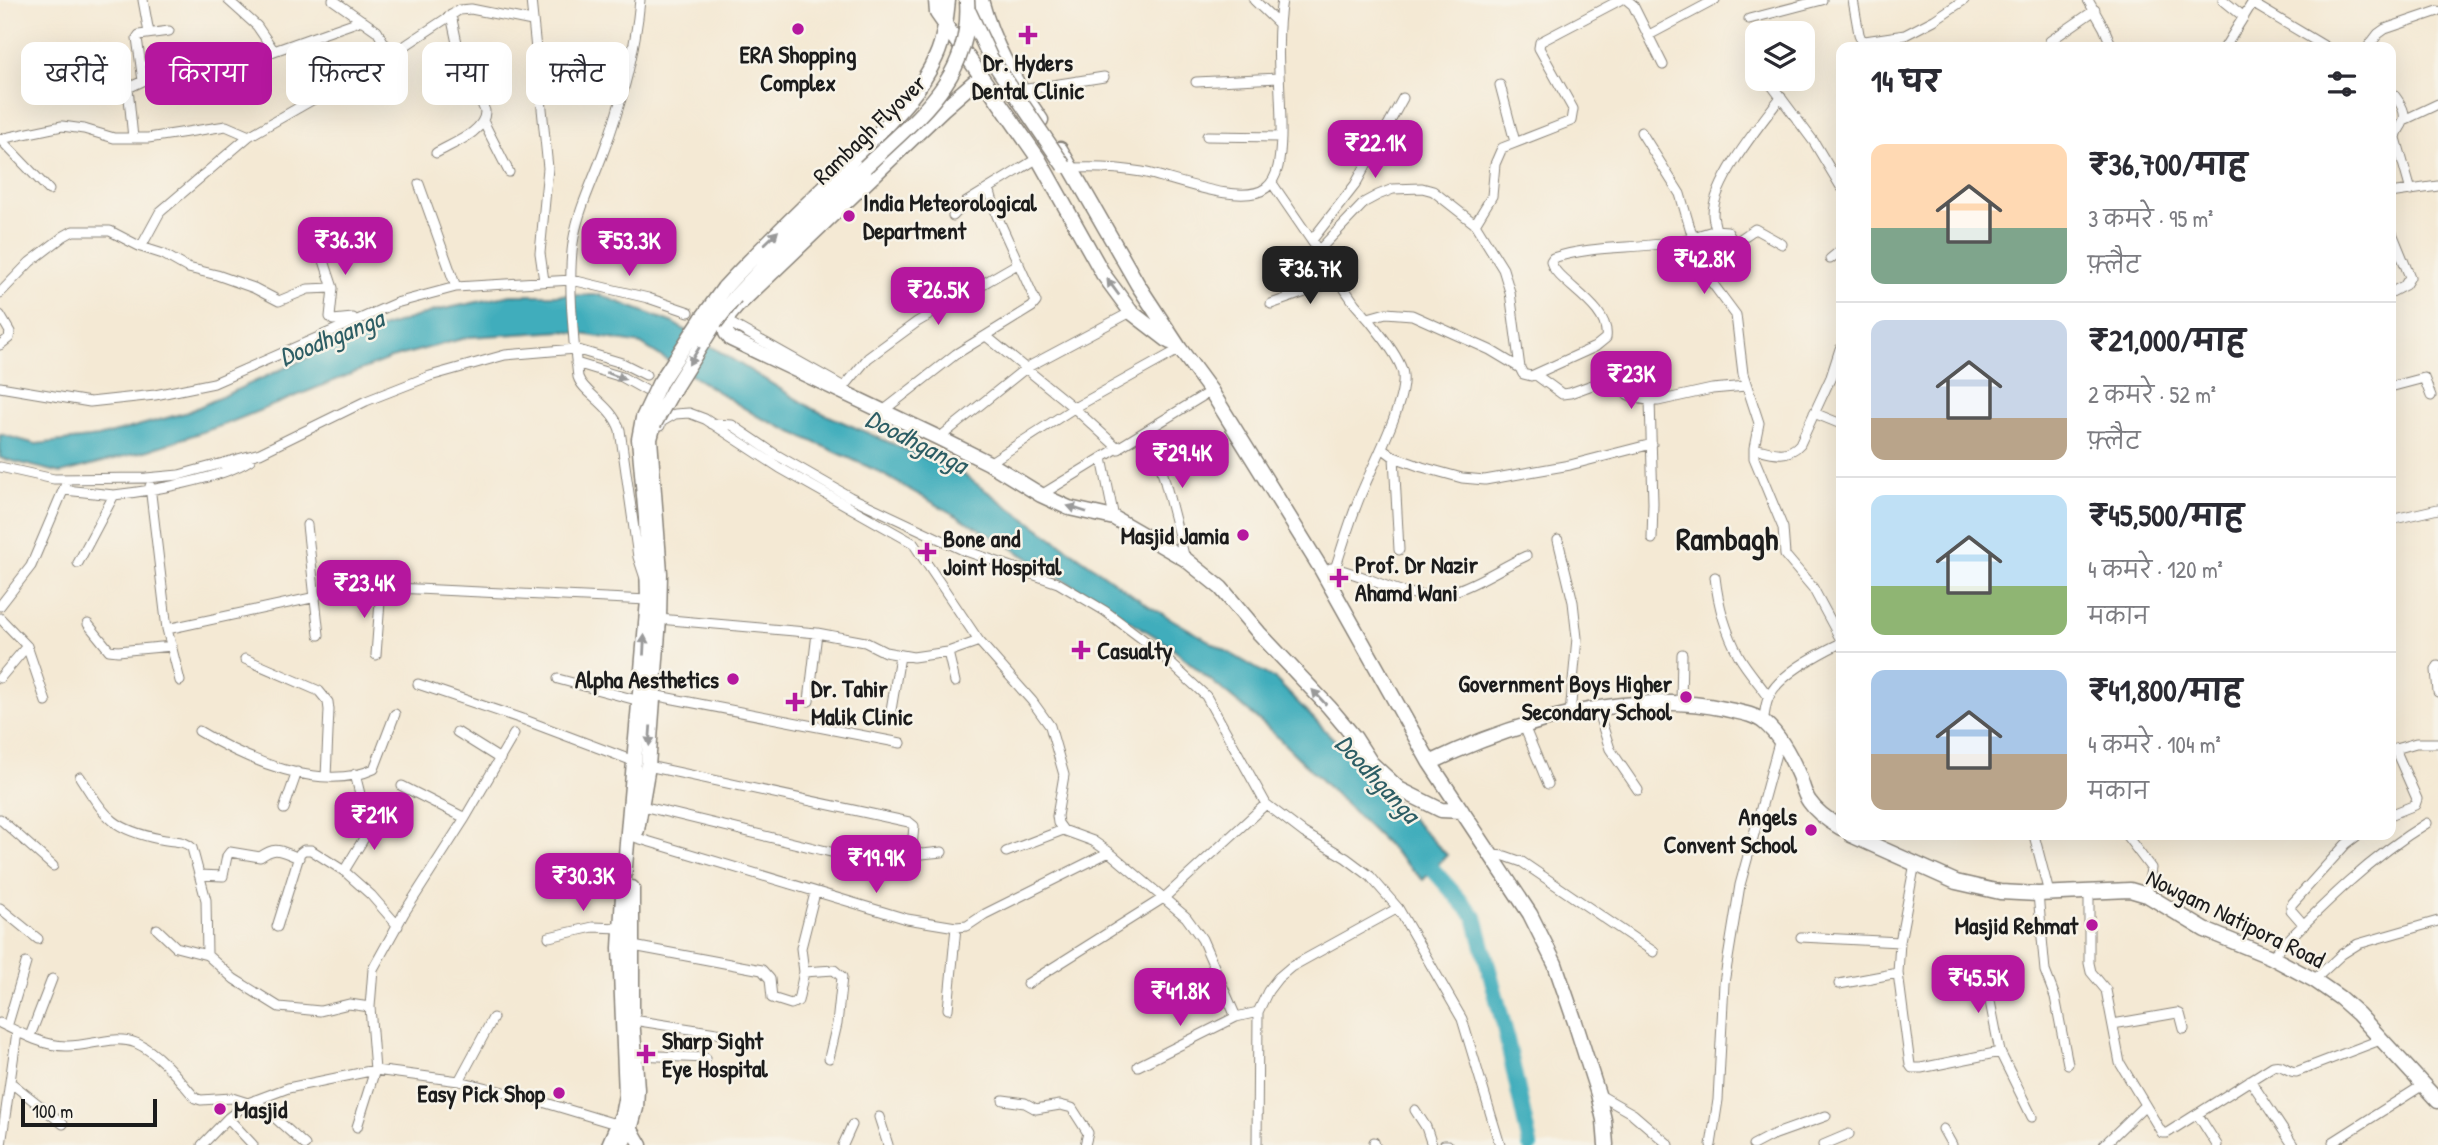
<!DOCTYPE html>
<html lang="hi">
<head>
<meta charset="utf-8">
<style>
  body { margin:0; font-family:"Patrick Hand","Playpen Sans Deva",sans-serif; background:#f2f2f3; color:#2b2b33; height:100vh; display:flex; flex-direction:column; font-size:26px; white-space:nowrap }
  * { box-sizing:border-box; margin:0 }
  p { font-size:23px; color:#7c7c81 }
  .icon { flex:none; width:38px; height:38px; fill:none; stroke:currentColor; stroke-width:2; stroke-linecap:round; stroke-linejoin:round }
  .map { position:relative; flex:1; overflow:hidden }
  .drawer { position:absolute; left:1836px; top:42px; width:560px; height:798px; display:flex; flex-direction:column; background:#fff; border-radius:14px; box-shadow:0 7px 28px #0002 }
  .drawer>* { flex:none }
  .hud { position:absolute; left:21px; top:42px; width:665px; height:63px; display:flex; gap:14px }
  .controls { position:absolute; left:1745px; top:21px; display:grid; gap:14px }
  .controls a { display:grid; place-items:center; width:70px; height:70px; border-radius:14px; background:#fff; box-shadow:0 7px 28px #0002; font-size:35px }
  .scale { position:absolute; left:21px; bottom:18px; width:136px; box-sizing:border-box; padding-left:7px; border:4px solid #1c1c1c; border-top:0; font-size:19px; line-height:24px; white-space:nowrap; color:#1c1c1c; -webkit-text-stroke:5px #f7f3e8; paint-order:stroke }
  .price { position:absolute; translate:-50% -60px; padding:0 16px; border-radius:14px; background:#b5179e; color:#fff; font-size:23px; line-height:46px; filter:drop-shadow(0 2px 4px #0008) }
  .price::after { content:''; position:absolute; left:50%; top:42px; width:21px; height:16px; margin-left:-10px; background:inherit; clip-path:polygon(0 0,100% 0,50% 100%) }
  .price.current { background:#222; color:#fff }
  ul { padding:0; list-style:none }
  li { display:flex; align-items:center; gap:21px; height:175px; padding:0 35px }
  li+li { border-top:2px solid #e1e1e2 }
  li span { display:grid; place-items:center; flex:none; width:196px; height:140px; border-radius:14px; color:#555 }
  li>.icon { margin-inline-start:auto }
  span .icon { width:84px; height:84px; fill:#fffc; stroke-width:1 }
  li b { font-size:30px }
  h2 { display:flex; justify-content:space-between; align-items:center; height:84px; padding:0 35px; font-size:30px }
  .tag { padding:0 24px; border-radius:14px; background:#fff; box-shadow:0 7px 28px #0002; font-size:24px; line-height:63px }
  .tag.current { background:#b5179e; color:#fff }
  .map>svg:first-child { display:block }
</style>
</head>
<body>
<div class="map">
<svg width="2438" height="1145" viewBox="0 0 2438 1145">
  <rect width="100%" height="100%" fill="#f7f3e8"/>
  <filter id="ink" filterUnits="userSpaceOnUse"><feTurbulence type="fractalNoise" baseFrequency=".0143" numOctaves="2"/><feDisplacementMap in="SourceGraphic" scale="14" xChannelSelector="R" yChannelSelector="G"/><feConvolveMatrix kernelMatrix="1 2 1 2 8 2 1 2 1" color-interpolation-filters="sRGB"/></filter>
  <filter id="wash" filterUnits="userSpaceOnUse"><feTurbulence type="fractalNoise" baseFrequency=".00686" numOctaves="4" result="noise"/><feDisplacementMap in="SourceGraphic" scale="28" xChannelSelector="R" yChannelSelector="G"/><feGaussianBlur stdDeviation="1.57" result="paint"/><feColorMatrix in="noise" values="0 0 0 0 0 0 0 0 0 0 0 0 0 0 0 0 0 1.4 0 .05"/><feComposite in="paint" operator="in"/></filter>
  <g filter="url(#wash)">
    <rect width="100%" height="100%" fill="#f4e9d4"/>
    <path fill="#3fadbc" stroke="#2e646c" stroke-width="2" d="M511,295H600L673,323L813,409L964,475L1144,603L1276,680L1447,855L1423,880L1267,727L1166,643L994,537L873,469L757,416L641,344L564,331L469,337L391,358L226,424L149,450L61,473L0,458V434L36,444L98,437L188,412L350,338L434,311Z"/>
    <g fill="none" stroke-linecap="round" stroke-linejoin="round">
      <path stroke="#3fadbc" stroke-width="16" d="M1419,854L1475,917L1504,1026L1530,1145"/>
    </g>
  </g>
  <g filter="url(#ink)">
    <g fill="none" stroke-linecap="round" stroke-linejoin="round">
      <defs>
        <path id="street" d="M143,0L149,33
          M228,0L257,26L274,51L362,20
          M333,0L377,31L391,55
          M531,0L548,168L540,253L544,281
          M640,0C635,54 621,106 602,156C592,183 579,209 574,237C567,273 573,340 578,377C583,393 612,405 620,430L638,557L645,578
          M1254,0L1278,23
          M1627,0L1633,5L1663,65
          M1853,0L1859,34L1861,39L1865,41L1905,35L1934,20L1964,0
          M2088,0L2104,28L2112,47
          M2223,0L2244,17
          M2252,3L2326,47
          M1749,19L1822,0
          M1649,35L1715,0
          M2050,41L2095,10
          M2225,47L2254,0
          M2368,47L2378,34L2385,29L2438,11
          M217,73L274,51
          M1767,79L1814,142L1841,187
          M1196,82L1279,78
          M1500,85L1515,142
          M1021,90L1104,77
          M2390,90C2397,98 2408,112 2403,122C2401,128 2397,130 2396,138L2411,191
          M2404,120L2438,104
          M483,121L509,172
          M1641,132L1680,194L1693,238
          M1207,136L1281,137
          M133,138L128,88L143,81L137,38L139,35L169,31
          M0,139L62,126L84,129L114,138H148L226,126L249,136L391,55L459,10L471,9L532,21
          M0,139L49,190
          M436,153C451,144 486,132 485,111L457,43L451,15
          M1073,168C1097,167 1119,168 1142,172C1171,177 1241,207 1266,188C1280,177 1280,154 1281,138C1282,93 1274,46 1282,0
          M1272,183L1355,304C1368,318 1402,358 1403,375C1406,402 1375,461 1364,487C1352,513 1344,542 1335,569
          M419,184L456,287
          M2390,193L2438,186
          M953,216L965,203L1038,158
          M1475,224L1492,196L1495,164L1502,148L1571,121L1573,109L1539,48L1540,42L1620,0
          M2390,228L2410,277L2405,285L2390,293
          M1716,230C1715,225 1713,219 1713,214C1713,181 1762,122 1781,97
          M317,239L333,288L330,317L333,320L353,318
          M1312,240L1355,185L1403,98
          M1731,242L1739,240L1755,229L1782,244
          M141,247L160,212L249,136
          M1319,250L1365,202L1378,195L1393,189L1422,188L1433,191L1475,224L1503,269L1510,292L1520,368L1523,374L1531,376L1595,347L1606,338C1611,305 1553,281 1551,261L1553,258C1595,244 1642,250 1684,240C1698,237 1712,228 1727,231L1731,238L1729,247L1706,265L1704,272L1736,315L1743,374L1759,423L1754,448V458L1783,528L1785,555L1813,588L1841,640
          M1830,259L1841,250
          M0,293L30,262L64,236L73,231H110L141,247L163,254L188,268L217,275L254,288L279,301L308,289L333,288
          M1271,304L1339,280
          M0,315L10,332L9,338L0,345
          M1368,318L1386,313L1412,315L1490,350L1520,368
          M723,319L844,387L868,358L917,322L1019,263
          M986,336L1074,408L1119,449
          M576,363L622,377L654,395
          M1536,375L1562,394L1570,393L1606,380C1625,394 1633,400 1658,401L1712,389L1746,386
          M0,387L90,402L155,395L214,383L396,303L456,287L572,280L648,298L689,312
          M2390,387L2424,378L2431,396
          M1650,400L1653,503L1652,539
          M883,411L956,354L1032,307L1036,302L997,216L989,188
          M1814,413L1841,424
          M712,424L732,425L775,454L850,497L963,550L1058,583L1105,611L1153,647L1206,696L1266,804L1304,833L1346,858L1370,876L1398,908L1462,1019L1500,1145
          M660,426L661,422L675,414L689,413L705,419L780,468L913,543L979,641L1032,701L1050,726L1064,775L1057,816L1058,823L1063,830
          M1151,428L1185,559
          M939,438L1026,368L1131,312
          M1382,448L1394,457L1422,467L1462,478L1485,480L1570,465L1652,444
          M1754,448C1770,452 1787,459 1800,444L1831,377L1840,349
          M1394,457L1399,550
          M1102,458L1114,518
          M989,463L1074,408L1180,349
          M0,467L54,479L146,478L179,475L260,453L366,401L430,376L505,355L575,349L622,363L646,375
          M150,486L167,629L180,681
          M64,490L114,495
          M1041,495L1211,391
          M2390,520L2438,509
          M307,525L319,635
          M1558,540L1573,602L1577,638L1570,714
          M78,563L114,495C150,491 221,479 250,460
          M1331,568C1357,572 1379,585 1404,592C1453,605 1484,575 1526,556
          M1715,577C1718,604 1726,632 1739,656C1747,670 1759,683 1768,696
          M353,586L648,600
          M0,606L31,566L68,479
          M0,618L27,646L46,702
          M659,619L817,633L865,642L885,652L913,657L948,652L979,641
          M88,624L109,650L118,651L172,646
          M167,629L316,597
          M948,652L955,682
          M376,655L381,588
          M245,659L319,691L328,702L329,710L326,777
          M2438,666L2436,670L2438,692
          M0,678L27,646
          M558,679L640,701
          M418,684L522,719L636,762
          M653,695L901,743
          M809,701L817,633
          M1681,704L1682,654
          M1597,709L1610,749L1638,790
          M890,716L900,656
          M1763,721C1765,714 1765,706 1768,699C1776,676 1820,653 1841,643
          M1524,726L1548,784
          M199,731C245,759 321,793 374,769L395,714
          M457,732L500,759
          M2392,750L2416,743H2438
          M648,766L909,822L914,826L912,847L915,852L922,854L942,852
          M355,774L369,830L344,871L371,895L398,926
          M80,777C106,817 111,829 160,839C172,842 183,839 192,848L206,900L207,955L234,979L279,1007L320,1011L349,1004L370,1007
          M402,786L465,818
          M642,806L847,856
          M284,809L297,772
          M2390,815L2415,805L2417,799L2395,749
          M0,819L53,866
          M2034,835L2049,893
          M2126,835L2151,868L2147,895
          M637,838L907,919L956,927L967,926L985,914L1109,852
          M1006,852L1063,830L1093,841L1109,852L1186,917L1202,939L1236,1017L1258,1012
          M1491,855L1505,856L1522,862L1654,952
          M1915,863L1900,942L1898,973L1910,1065L1912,1068H1921L2000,1052L2032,1117
          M199,875L223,876L227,856L230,852L260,857C277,845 280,851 299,858
          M2089,892V963L2091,972L2106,990L2120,1063L2162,1133H2167L2273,1066C2283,1063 2287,1072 2296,1072L2380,1040
          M815,893L801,948L804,972L834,970L842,977L837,1024L829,1058
          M2038,894L2045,971L2055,997L2068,1064
          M0,908L38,939
          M2304,925L2291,910V905L2346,844L2358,835
          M277,927L300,853L304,850H311L344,871
          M157,929L176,947L207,955
          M549,937L593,927L621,928
          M1801,937L1900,942
          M633,946L762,970L770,979L772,998L791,1004L798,1001L804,972
          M2271,957C2320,908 2368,859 2427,823
          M1984,971L2000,1052
          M2314,980L2342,954L2358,944L2438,921
          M1027,984L1165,897L1266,804
          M1839,984L1898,973
          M948,1009L956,927
          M633,1020L729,1035
          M0,1023C20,1033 44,1046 66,1046C89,1047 113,1034 136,1043C159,1053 179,1079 195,1098L201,1100L232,1098L248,1103
          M2113,1024L2177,1013L2180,1014L2184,1029
          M7,1027L26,963
          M30,1036L52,979
          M636,1055L706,1058
          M1138,1066L1236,1017
          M2250,1080L2293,1145
          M459,1081L493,1018
          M10,1082L63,1124
          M1598,1094L1633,1114L1669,1145
          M255,1100L305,1145
          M1003,1100L1025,1103L1036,1109L1060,1105L1072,1108L1088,1133L1085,1145
          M1415,1110L1426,1127L1432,1145
          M2198,1115L2217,1145
          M879,1117L888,1145
          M228,1118L253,1145
          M357,1127L375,1070L370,1007L373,969L404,913L465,818L514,734
          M1943,1129L1952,1145
          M1374,1142L1375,1145
          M2333,1142L2423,1085
          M1,1145L17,1032
          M202,1145L228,1118L248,1103L288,1088L375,1070L459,1081L536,1100L619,1125
          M843,1145L852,1125
          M1257,1145L1258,1012L1268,991L1278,978L1291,967L1398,908
          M1444,1145H1448
          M1711,1145L1718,1100L1724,983L1740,885L1780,739
          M1753,1145L1770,1136L1826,1116
          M1823,1145L1849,1134
          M2104,1145L2144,1106"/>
        <path id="secondary" d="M627,1121L641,1145"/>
        <path id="primary" d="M936,0L937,13L1038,158L1103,274L1131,312L1170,342
          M981,0C993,45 1015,82 1041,120
          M980,77L943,109L737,306L726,319V333L731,339L939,438L989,463L1041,495L1069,508L1114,518L1185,559L1221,588L1259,633L1329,707L1355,738L1371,763L1399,789L1441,810L1462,811
          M1060,149L1138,285L1180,349L1211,391L1320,567L1430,763L1530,914L1555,964L1575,1022L1598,1094L1604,1120L1606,1145
          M789,239L806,236L812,230
          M724,288C766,242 812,200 856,156C886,125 918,97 936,57C944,40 946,19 948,0
          M735,297L800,228L865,167
          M659,384L703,317
          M673,390L715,323
          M1430,763C1516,721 1630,689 1725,709C1738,712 1755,714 1765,723C1781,737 1791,757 1799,776C1802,784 1804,794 1809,801C1817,813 1829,821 1841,828
          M637,830L648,766L659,619L660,573L650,439L654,424
          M1851,835L1956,882L2000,892L2038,894L2130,890L2147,895L2205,930L2271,957L2314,980L2340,998L2358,1014L2438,1101
          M609,1145L622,1115L626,1095L620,948L624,878L648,600L646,518L639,439L643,418
          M621,1145L631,1126L636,1108L637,1089L632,1016V888"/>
      </defs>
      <use href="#street" stroke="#888278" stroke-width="11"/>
      <use href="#secondary" stroke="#888278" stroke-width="15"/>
      <use href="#primary" stroke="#888278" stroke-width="17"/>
      <use href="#street" stroke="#fff" stroke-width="9"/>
      <use href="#secondary" stroke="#fff" stroke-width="12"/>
      <use href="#primary" stroke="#fff" stroke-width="14"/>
      <defs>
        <path id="primary-bridge" d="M969,12L990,57L1064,166
          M865,167C916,118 973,79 967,0
          M703,317L724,288
          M715,323L735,297
          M643,418L659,384
          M654,424L673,390"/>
      </defs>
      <use href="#primary-bridge" stroke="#888278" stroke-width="17" stroke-linecap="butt"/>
      <use href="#primary-bridge" stroke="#fff" stroke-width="14"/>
    </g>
    <defs><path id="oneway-solid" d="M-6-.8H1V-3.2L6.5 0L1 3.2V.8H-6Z" transform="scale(1.75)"/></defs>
    <g fill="#999">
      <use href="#oneway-solid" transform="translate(771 238) rotate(-44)"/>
      <use href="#oneway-solid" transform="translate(1113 287) rotate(-126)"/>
      <use href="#oneway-solid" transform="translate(694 356) rotate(122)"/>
      <use href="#oneway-solid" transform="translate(616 376) rotate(21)"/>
      <use href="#oneway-solid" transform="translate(1077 509) rotate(-162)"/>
      <use href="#oneway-solid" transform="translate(644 645) rotate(-87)"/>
      <use href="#oneway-solid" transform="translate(1319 697) rotate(-133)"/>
      <use href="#oneway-solid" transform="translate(650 736) rotate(94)"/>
    </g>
  </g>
  <g fill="#b5179e" stroke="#f7f3e8" stroke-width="2.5">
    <circle cx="798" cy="29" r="7"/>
    <path d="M1024.5 24.5h7v7h7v7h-7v7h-7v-7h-7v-7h7z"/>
    <circle cx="849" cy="216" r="7"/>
    <circle cx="1243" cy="535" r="7"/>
    <path d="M923.5 541.5h7v7h7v7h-7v7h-7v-7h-7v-7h7z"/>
    <path d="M1335.5 567.5h7v7h7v7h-7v7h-7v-7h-7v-7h7z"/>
    <path d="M1077.5 639.5h7v7h7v7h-7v7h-7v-7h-7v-7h7z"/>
    <circle cx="733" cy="679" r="7"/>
    <circle cx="1686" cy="697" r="7"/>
    <path d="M791.5 691.5h7v7h7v7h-7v7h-7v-7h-7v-7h7z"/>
    <circle cx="1811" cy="830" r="7"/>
    <circle cx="2092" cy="925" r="7"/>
    <path d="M642.5 1043.5h7v7h7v7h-7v7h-7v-7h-7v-7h7z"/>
    <circle cx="559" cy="1093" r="7"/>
    <circle cx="220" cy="1109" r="7"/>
  </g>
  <g text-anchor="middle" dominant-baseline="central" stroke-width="5" stroke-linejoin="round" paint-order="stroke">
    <g font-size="24" font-weight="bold" fill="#1c1c1c" stroke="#f7f3e8" text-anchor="start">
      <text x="798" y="54" text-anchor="middle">ERA Shopping<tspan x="798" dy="28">Complex</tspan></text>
      <text x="1028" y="62" text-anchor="middle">Dr. Hyders<tspan x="1028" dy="28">Dental Clinic</tspan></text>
      <text x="863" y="202">India Meteorological<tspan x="863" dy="28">Department</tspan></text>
      <text x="1229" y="535" text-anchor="end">Masjid Jamia</text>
      <text x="943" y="538">Bone and<tspan x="943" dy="28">Joint Hospital</tspan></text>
      <text x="1355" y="564">Prof. Dr Nazir<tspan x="1355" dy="28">Ahamd Wani</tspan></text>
      <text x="1097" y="650">Casualty</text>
      <text x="719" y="679" text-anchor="end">Alpha Aesthetics</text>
      <text x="1672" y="683" text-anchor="end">Government Boys Higher<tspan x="1672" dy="28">Secondary School</tspan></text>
      <text x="811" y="688">Dr. Tahir<tspan x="811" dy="28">Malik Clinic</tspan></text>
      <text x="1797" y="816" text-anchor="end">Angels<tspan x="1797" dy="28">Convent School</tspan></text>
      <text x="2078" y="925" text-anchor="end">Masjid Rehmat</text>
      <text x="662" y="1040">Sharp Sight<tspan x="662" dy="28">Eye Hospital</tspan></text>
      <text x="545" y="1093" text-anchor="end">Easy Pick Shop</text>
      <text x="234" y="1109">Masjid</text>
    </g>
    <g font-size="24" fill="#1c1c1c" stroke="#f7f3e8">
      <text transform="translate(869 129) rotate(-44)">Rambagh Flyover</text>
      <text transform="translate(2236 918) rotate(26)">Nowgam Natipora Road</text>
    </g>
    <g font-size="26" font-style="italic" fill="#2c5d64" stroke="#f7f3e8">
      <text transform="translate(331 337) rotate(-22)">Doodhganga</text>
      <text transform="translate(917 441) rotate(27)">Doodhganga</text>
      <text transform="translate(1378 778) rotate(47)">Doodhganga</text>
    </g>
    <g font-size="32" font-weight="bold" fill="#1c1c1c" stroke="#f7f3e8">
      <text x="1727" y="538">Rambagh</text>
    </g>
  </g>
</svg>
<div class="controls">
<a><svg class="icon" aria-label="layers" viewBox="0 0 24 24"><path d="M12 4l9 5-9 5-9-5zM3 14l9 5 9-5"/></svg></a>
</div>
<div class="scale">100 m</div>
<b class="price" style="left:1375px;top:180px">₹22.1K</b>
<b class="price" style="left:345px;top:277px">₹36.3K</b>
<b class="price" style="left:629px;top:278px">₹53.3K</b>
<b class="price" style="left:1704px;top:296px">₹42.8K</b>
<b class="price current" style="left:1310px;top:306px">₹36.7K</b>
<b class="price" style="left:938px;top:327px">₹26.5K</b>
<b class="price" style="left:1631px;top:411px">₹23K</b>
<b class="price" style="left:1182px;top:490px">₹29.4K</b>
<b class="price" style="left:364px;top:620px">₹23.4K</b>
<b class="price" style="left:374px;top:852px">₹21K</b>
<b class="price" style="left:876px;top:895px">₹19.9K</b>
<b class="price" style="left:583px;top:913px">₹30.3K</b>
<b class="price" style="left:1978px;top:1015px">₹45.5K</b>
<b class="price" style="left:1180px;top:1028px">₹41.8K</b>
<div class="hud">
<a class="tag">खरीदें</a>
<a class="tag current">किराया</a>
<a class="tag">फ़िल्टर</a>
<a class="tag">नया</a>
<a class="tag">फ़्लैट</a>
</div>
<section class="drawer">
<h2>14 घर<svg class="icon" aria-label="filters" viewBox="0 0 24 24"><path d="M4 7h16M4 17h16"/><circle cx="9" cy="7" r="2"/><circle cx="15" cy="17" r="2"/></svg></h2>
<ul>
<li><span style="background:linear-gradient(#ffd9b3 60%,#7fa58c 0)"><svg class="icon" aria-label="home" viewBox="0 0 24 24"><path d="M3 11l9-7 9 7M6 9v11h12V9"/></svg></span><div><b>₹36,700/माह</b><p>3 कमरे · 95 m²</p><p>फ़्लैट</p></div></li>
<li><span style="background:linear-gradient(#c9d6e8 70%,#b9a48a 0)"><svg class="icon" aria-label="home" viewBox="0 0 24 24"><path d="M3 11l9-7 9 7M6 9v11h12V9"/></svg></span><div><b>₹21,000/माह</b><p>2 कमरे · 52 m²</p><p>फ़्लैट</p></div></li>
<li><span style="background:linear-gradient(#bfe0f5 65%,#8fb573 0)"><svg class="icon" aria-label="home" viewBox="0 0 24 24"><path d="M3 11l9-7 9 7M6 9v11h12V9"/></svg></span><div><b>₹45,500/माह</b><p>4 कमरे · 120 m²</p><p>मकान</p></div></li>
<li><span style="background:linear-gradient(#a9c7e8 60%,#b9a48a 0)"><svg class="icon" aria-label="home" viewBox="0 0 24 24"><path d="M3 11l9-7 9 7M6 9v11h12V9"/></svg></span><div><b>₹41,800/माह</b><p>4 कमरे · 104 m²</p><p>मकान</p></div></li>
</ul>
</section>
</div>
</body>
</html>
